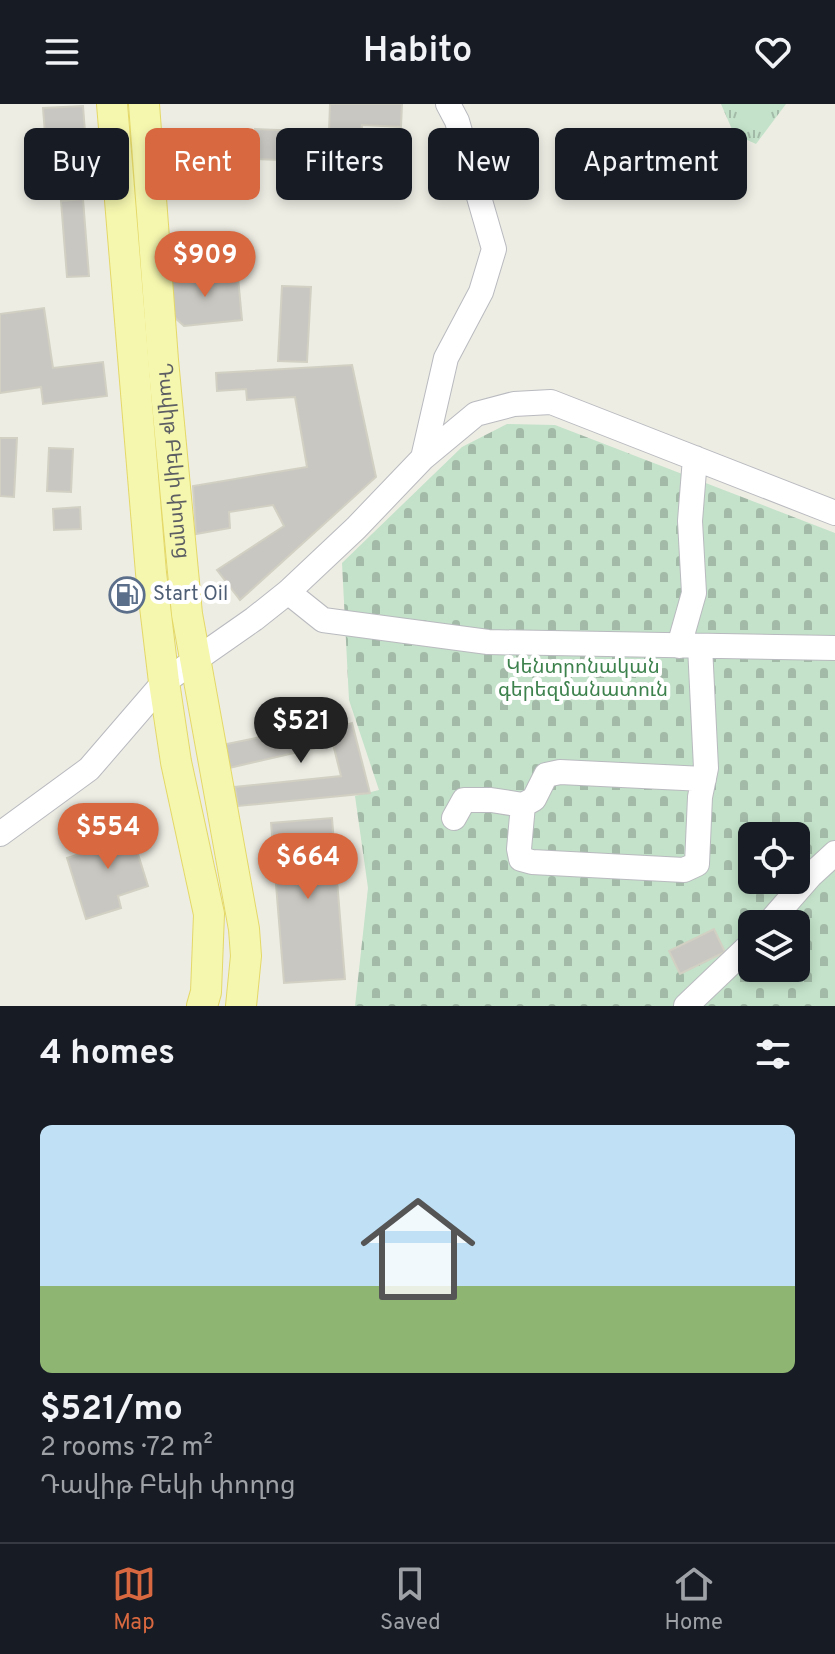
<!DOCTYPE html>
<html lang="en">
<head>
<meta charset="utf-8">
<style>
  body { margin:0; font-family:Overpass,"Noto Sans Armenian",sans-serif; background:#242831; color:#f1f3f6; height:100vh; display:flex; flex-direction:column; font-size:30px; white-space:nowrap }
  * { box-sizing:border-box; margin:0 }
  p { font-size:26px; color:#9ea1a6 }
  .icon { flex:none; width:44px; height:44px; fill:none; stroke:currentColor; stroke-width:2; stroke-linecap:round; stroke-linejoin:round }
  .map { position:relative; height:902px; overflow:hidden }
  .sheet { display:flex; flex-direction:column; background:#171b24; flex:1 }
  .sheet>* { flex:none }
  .hud { position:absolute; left:24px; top:24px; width:788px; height:72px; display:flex; gap:16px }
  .tools { position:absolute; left:738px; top:718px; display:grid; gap:16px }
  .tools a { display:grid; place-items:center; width:72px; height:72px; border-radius:12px; background:#171b24; box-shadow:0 4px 12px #0003; font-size:40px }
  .price { position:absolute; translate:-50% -68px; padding:0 18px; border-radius:28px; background:#d8683f; color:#fff; font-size:26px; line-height:52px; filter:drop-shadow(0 2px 4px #0008) }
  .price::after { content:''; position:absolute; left:50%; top:48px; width:24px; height:18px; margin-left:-12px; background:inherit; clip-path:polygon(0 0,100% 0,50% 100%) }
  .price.selected { background:#222; color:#fff }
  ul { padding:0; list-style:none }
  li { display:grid; align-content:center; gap:16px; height:424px; padding:0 40px }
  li+li { border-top:2px solid #363941 }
  li span { display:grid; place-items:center; height:248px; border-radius:12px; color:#555 }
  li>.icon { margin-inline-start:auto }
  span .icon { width:144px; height:144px; fill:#fffc; stroke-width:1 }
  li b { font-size:34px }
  h2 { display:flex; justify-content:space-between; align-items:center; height:96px; padding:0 40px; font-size:34px }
  .pill { padding:0 28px; border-radius:12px; background:#171b24; box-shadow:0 4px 12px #0003; font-size:28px; line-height:72px }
  .pill.selected { background:#d8683f; color:#fff }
  header { display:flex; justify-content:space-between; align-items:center; height:104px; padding:0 40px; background:#171b24; font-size:36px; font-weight:600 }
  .menu { display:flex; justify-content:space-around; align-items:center; height:112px; border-top:2px solid #363941; background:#171b24; font-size:22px; color:#9ea1a6 }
  .menu a { display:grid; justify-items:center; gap:4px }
  .menu .selected { color:#d8683f }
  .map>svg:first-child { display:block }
</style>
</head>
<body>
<header><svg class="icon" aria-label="menu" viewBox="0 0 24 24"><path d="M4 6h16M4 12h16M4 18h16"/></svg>Habito<svg class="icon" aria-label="heart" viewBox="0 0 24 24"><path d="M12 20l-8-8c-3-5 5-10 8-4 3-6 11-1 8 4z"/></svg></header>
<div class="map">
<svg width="835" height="902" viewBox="0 0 835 902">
  <defs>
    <pattern id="grass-tufts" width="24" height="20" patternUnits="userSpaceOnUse" patternTransform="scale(2)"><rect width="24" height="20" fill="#c3e2c9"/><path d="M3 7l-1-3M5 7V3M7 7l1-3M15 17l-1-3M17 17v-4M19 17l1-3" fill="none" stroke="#a2baa7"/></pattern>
    <pattern id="cemetery-stones" width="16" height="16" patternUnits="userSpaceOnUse" patternTransform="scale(2)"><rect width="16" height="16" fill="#c3e2c9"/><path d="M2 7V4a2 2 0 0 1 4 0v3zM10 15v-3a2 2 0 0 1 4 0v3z" fill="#a2baa7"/></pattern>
  </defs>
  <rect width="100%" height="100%" fill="#edede4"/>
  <path fill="url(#grass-tufts)" d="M721,0H786L756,40L734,30Z"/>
  <path fill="url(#cemetery-stones)" fill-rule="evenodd" d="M507,320L555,321L835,429V902H355L368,784L355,692L379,686L349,596L342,459L462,343ZM752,732H796V776H752ZM752,820H796V864H752Z"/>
  <path fill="#c9c7c1" stroke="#d1d0c3" stroke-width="2" d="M330,0H402L401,23L362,21L360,59L254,55L255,25L329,28Z
    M83,2L85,28L45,30L43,4Z
    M172,50L244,54L243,72L171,68Z
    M83,95L89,172L67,173L61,97Z
    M191,168L192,172L221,170V175L238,173L242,216L184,222L174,213L170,170Z
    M282,182L311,183L307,258L278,257Z
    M44,204L53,264L103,258L107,292L43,300L41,283L0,289V210Z
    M352,261L376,373L240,496L217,466L284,422L273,401L229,408L230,424L196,430L193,382L307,363L295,293L247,296L246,285L217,287L216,269Z
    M0,334H17L14,393L0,392Z
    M49,344L73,345L71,388L47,387Z
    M80,403L81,425L54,426L53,405Z
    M352,619L370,689L238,702L235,683L341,672L333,640L229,664L222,641L318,621L321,629Z
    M332,714L345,875L284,879L271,719Z
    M128,718L148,782L118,792L121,804L86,815L67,754L96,745L91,730Z
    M714,825L725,848L680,870L669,847Z"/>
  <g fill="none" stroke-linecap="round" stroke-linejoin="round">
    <defs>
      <path id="minor" d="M423,354L446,254L481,188L494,145L457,17L448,0
        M288,488L323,516L488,538L835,544
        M679,542L694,489L690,417L695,354
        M523,701L519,745L521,755L532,758L684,766L697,760L700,693L706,664L700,542
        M454,714L464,696H491L523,701L534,695L546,671L560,668L704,675
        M0,730L89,665L164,578L254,515L288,488L356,424L423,354L476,310L514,300L551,298L835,409
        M768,820L810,772L835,749
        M686,902L752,839"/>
      <g id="major">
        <path d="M112,0L151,469L164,578L176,658L209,810L206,888L202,902"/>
        <path id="s1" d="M144,0L163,256L187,510L244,825L246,852L241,902"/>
      </g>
    </defs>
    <use href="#minor" stroke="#b9babf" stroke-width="26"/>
    <use href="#major" stroke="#e4d867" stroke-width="32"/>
    <use href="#minor" stroke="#fff" stroke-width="24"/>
    <use href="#major" stroke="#f5f7af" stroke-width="30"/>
  </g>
  <defs>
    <symbol id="fuel-ring" viewBox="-11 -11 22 22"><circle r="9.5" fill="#fff" stroke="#5c6f8a" stroke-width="1.5"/><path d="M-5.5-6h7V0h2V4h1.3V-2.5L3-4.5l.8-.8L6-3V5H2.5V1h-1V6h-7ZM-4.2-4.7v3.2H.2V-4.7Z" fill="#5c6f8a"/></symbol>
  </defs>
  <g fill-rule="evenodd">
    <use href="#fuel-ring" x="107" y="471" width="40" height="40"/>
  </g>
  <g text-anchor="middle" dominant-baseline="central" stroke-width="8" stroke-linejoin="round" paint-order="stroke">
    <g font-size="20" fill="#5c5e63" stroke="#fff">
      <text stroke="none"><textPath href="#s1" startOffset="358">Դավիթ Բեկի փողոց</textPath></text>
    </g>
    <g font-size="20" fill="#4e5e75" stroke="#fff" text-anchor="start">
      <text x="153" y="491">Start Oil</text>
    </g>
    <g font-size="20" fill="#3d814d" stroke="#fff">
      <text x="583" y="564">Կենտրոնական<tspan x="583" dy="23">գերեզմանատուն</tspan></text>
    </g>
  </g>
</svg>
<div class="tools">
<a><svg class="icon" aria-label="locate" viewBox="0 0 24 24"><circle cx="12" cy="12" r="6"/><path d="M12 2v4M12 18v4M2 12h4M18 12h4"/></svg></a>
<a><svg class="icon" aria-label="layers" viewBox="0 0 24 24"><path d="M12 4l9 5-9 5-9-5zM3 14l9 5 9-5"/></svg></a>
</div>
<b class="price" style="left:205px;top:195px">$909</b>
<b class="price selected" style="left:301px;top:661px">$521</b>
<b class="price" style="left:108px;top:767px">$554</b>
<b class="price" style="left:308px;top:797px">$664</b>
<div class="hud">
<a class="pill">Buy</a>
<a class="pill selected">Rent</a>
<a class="pill">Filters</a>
<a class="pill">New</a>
<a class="pill">Apartment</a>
</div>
</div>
<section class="sheet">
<h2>4 homes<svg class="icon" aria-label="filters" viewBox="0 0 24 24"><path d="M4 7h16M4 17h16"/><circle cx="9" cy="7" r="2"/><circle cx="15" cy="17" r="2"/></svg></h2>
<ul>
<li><span style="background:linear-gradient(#bfe0f5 65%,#8fb573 0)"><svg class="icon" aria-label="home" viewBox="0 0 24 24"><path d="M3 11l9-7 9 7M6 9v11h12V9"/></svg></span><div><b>$521/mo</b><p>2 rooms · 72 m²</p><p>Դավիթ Բեկի փողոց</p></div></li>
</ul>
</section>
<nav class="menu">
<a class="selected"><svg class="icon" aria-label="map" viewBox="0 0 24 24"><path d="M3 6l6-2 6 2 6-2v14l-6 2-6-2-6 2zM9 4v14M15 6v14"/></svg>Map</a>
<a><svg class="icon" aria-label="saved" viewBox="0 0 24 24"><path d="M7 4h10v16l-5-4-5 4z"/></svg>Saved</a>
<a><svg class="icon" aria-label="home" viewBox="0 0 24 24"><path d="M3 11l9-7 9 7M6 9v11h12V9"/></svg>Home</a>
</nav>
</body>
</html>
